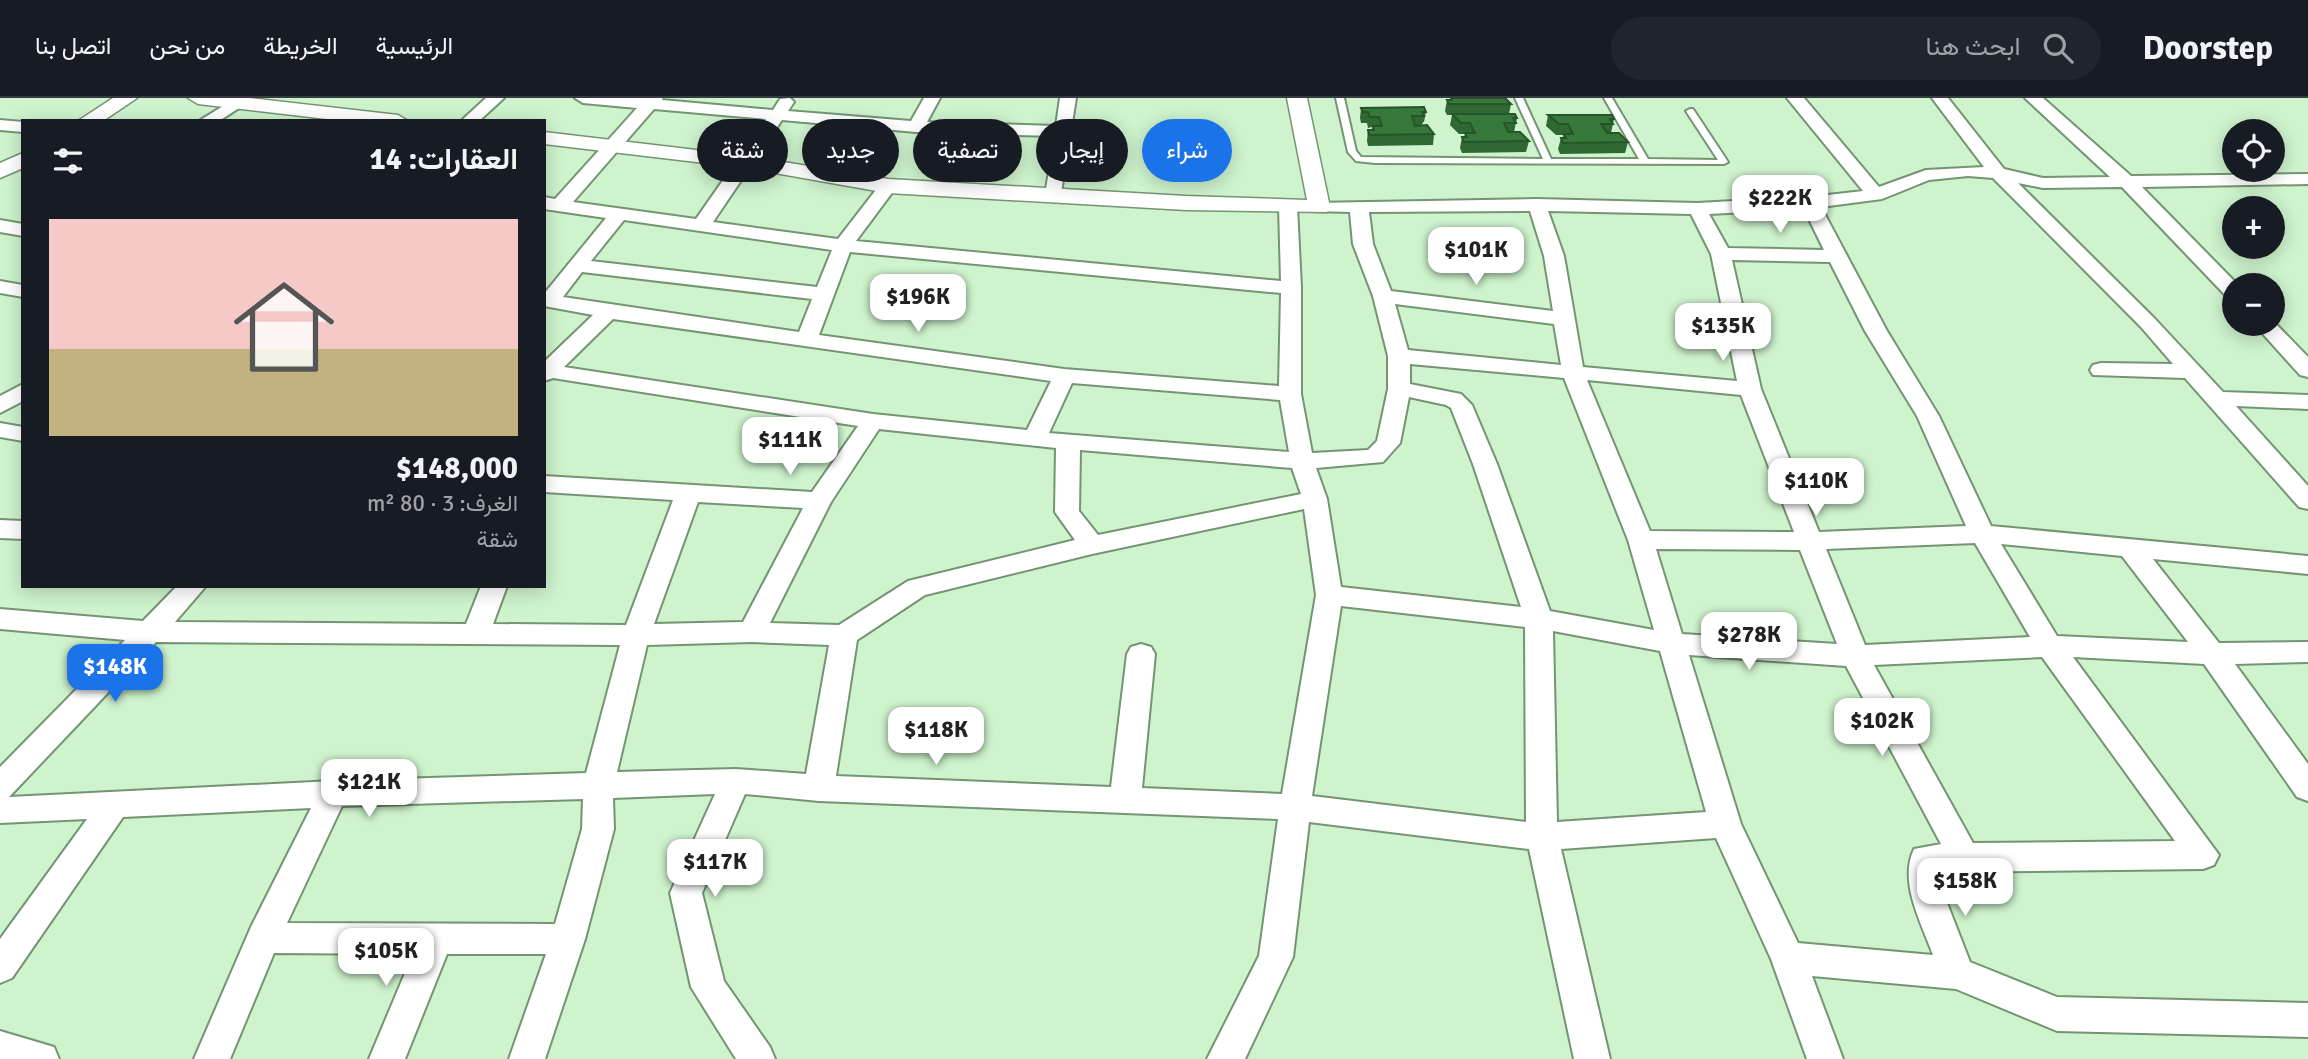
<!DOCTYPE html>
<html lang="ar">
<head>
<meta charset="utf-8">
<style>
  body { margin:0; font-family:Signika,Vazirmatn,sans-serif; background:#20242c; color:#f1f3f6; direction:rtl; height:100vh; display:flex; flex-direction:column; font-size:26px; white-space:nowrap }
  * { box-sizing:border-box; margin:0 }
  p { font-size:23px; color:#9ea1a6 }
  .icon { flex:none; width:38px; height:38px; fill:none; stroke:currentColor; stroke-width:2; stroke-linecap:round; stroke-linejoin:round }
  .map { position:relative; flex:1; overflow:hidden; direction:ltr }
  .panel { position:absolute; left:21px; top:21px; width:525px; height:469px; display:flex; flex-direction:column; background:#171b24; border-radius:0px; box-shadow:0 4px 18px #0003; direction:rtl }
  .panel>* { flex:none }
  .banner { position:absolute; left:567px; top:21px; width:665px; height:63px; direction:rtl; display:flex; gap:14px }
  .buttons { position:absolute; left:2222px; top:21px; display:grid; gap:14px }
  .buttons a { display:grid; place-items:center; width:63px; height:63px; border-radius:50%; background:#171b24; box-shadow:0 4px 18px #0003; font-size:35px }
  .price { position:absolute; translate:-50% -60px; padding:0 16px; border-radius:14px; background:#fff; color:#222; font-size:23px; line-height:46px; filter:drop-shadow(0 2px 4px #0008) }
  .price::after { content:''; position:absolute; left:50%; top:42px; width:21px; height:16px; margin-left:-10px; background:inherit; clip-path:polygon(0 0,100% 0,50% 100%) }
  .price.selected { background:#1a73e8; color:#fff }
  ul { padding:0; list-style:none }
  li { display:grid; align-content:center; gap:14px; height:371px; padding:0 28px }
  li+li { border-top:2px solid #363941 }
  li span { display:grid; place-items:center; height:217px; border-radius:0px; color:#555 }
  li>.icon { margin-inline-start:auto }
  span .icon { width:126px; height:126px; fill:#fffc; stroke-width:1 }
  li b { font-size:30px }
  h2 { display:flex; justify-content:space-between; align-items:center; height:84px; padding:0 28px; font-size:30px }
  .tag { padding:0 24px; border-radius:32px; background:#171b24; box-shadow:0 4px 18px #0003; font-size:24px; line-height:63px }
  .tag.selected { background:#1a73e8; color:#fff }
  header { display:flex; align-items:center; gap:42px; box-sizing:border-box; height:98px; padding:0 35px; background:#171b24; border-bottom:2px solid #363941 }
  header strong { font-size:33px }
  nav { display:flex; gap:38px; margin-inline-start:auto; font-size:24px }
  .search { width:490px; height:63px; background:#20242c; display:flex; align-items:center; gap:18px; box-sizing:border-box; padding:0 24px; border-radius:38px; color:#9ea1a6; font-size:26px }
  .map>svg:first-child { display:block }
</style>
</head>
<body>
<header>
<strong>Doorstep</strong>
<div class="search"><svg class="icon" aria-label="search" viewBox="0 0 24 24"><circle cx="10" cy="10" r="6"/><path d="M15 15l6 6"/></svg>ابحث هنا</div>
<nav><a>الرئيسية</a><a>الخريطة</a><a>من نحن</a><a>اتصل بنا</a></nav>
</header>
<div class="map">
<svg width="2308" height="961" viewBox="0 0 2308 961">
  <rect width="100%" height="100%" fill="#cef3cd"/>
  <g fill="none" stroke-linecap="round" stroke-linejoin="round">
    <defs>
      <path id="service" d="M1336,0H1344L1356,53L1361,59L1543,61L1515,0H1523L1551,61H1639L1604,0H1612L1648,61L1718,62L1686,13L1690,11H1693L1728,64L1724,66L1375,65L1356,63L1348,54Z"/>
      <path id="minor" d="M236,0L244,5L242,8L219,23H199Z
        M486,0H504L479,23H461Z
        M575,0H663L662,2L773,12L780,1L790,0L794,4L788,13L911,23L924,0H940L927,24L1056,28L1060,0H1076L1060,101H1048L1045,97L1055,38L916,34L782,22L713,124L838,141L882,84L888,83L897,88L856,143L1281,183L1279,108L1288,102L1295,104L1297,108L1301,190V296L1312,355L1368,352L1377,343L1388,291V258L1373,198L1353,146L1350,114L1312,113L1310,109L1312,105L1537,101L1697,105L1810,99L1863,93L1787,0H1804L1879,89L1926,72L1984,69L1932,0H1948L2004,71L2043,80L2110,79L2025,0H2043L2131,78L2308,76V86L2142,89L2238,187H2235V202L2228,200L2122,89L2043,90L2018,85L2155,221L2223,294L2308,297V311L2236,308L2308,388V411L2299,409L2185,280L2093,277L2090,272L2093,267L2101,265L2173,266L2141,229L1993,80L1968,78L1929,82L1882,101L1821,109L1887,233L1939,318L1991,428L2308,458V476L2153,461L2219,545L2308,544V564L2235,566L2308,666V703L2297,699L2204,566L2073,559L2219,757L2214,767L2203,771L1942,774V792L1970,864L2057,899L2308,905V939L2057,933L1956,891L1812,878L1843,961H1807L1771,861L1716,740L1561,751L1610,961H1574L1529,751L1309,724L1293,859L1245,961H1207L1259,858L1278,721L819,703L745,696L702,795L724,883L770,949L775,961H736L691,889L670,795L715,696L613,700L614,731L585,841L545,961H509L546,856H447L405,961H369L413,856L274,855L230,961H194L251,829L311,710L123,719L12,880L0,885V841L87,721L0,725V669L125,542L0,531V511L143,523L177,488H206L175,524L466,526L481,488H507L493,526L626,527L673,402L544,394V378L812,394L858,328L553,280L544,283V264L593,217L544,208V196L606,120L544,111V99L555,101L637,10L583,5ZM654,11L766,21L696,121L573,104ZM1804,111L1824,152L1728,150L1709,116ZM1530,113L1544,158L1553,213L1391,193L1373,146L1369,114ZM1548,113L1691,116L1711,156L1737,283L1583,269L1564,158ZM624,122L832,152L817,189L591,163ZM850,154L1281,195L1279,288L1064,271L819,237ZM1732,162L1830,164L1865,233L1917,318L1966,428L1819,434L1761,291ZM582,174L812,201L799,234L563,199ZM1395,206L1554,226L1561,267L1408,252ZM613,221L1051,283L1027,332L873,316L564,269ZM1410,266L1564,280L1628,442L1654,532L1550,513L1497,366L1472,307L1461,296L1410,286ZM1587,282L1741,297L1794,434L1650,433ZM1072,285L1280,302L1289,354L1049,335ZM1409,299L1446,307L1451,310L1473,366L1521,509L1341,489L1327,401L1316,370L1383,364L1400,345ZM879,331L1056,350L1055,414L1075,442L908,483L839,527L770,525L831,404ZM1080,352L1292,370L1301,396L1098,437L1079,413ZM698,404L803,410L743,524L654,526ZM1304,411L1316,497L1282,696L1142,690L1155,556L1151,549L1141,546L1131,549L1127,556L1111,689L836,678L857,542L925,497L1092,456ZM1975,445L2030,539L1865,547L1826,451ZM2001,446L2122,458L2188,544L2057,538ZM1656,451L1800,452L1837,546L1682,536ZM1341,508L1525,529L1526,724L1312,698ZM1553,533L1660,553L1706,714L1557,724ZM156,544L620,547L586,675L333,683L9,699ZM752,544L829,547L806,676L736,671L617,674L647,547ZM1689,557L1846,568L1941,746L1914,751C1898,784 1922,826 1933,857L1798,845L1741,726ZM2042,559L2175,743L1973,745L1874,567ZM583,701L582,731L555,826L287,825L342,708Z
        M0,22L23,24V34L0,32Z
        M0,122L23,126V138L0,134Z
        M0,183L23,187V199L0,195Z
        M2273,223L2308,259V279L2300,277L2254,226H2273Z
        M23,286V303L0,315V298Z
        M0,325L23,329V343L0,339Z
        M0,422L23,423V441L0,440Z
        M0,933L54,949L59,961H0Z"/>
      <path id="tertiary" d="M113,0H137L103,23H78Z
        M188,0H249L398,17L408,23H344L198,6Z
        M1287,0H1307L1330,109L1327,114L1186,112L888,95L747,70L544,46V34L747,58L888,81L1186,98L1307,102Z
        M23,55V70L0,80V65Z"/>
    </defs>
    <use href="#service" stroke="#739572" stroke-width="4"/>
    <use href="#minor" stroke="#739572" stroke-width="4"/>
    <use href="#tertiary" stroke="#739572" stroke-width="3"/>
    <use href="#service" fill="#fff" fill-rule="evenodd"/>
    <use href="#minor" fill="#fff" fill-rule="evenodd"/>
    <use href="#tertiary" fill="#fff" fill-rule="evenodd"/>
  </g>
  <path fill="#2f6832" d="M1450,0H1505L1511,6L1509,16L1517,20L1514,34L1529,43L1526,54L1462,55L1460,50L1462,39H1464L1465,36H1459L1450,27L1452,17H1447L1445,13L1447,2H1450Z
    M1361,10L1426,14L1424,24H1423L1422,27L1434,36L1433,47L1368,48L1367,43L1368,32H1372V29L1368,30L1367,25H1361L1360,20Z
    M1548,17L1614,21L1611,35L1628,44L1625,55L1560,56L1558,51L1561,40H1563V37H1556L1546,28Z"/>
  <path fill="#37793a" stroke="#265529" stroke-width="2" d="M1452,0H1505L1511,6H1449L1447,2H1452Z
    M1424,9L1426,14H1422L1424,18H1412L1415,28L1427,27L1434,36L1369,37L1368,32H1374L1373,28H1382L1379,19H1370L1368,14H1363L1361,10Z
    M1452,16H1515L1517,20H1513L1516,25H1504L1508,34H1520L1529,43L1464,44L1462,39H1467L1465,35H1475L1470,25H1461Z
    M1548,17H1612L1614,21H1610L1613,26H1601L1607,35H1619L1628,44L1563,45L1561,40H1566L1564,36H1573L1568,26H1559Z"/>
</svg>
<div class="buttons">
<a><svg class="icon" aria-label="locate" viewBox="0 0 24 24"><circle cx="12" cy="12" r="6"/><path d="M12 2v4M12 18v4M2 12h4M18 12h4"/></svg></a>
<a>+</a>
<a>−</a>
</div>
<b class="price" style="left:1780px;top:137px">$222K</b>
<b class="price" style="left:1476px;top:189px">$101K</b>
<b class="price" style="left:918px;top:236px">$196K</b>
<b class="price" style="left:1723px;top:265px">$135K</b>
<b class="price" style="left:790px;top:379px">$111K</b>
<b class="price" style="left:1816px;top:420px">$110K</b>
<b class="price" style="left:1749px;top:574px">$278K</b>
<b class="price selected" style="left:115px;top:606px">$148K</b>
<b class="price" style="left:1882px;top:660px">$102K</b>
<b class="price" style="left:936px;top:669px">$118K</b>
<b class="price" style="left:369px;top:721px">$121K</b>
<b class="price" style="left:715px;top:801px">$117K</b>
<b class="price" style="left:1965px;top:820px">$158K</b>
<b class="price" style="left:386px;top:890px">$105K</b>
<div class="banner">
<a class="tag selected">شراء</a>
<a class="tag">إيجار</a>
<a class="tag">تصفية</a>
<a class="tag">جديد</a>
<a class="tag">شقة</a>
</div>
<section class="panel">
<h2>العقارات: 14<svg class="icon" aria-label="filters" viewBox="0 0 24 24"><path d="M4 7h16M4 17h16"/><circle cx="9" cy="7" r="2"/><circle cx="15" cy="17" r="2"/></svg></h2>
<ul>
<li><span style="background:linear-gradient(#f6c9c9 60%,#c2b280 0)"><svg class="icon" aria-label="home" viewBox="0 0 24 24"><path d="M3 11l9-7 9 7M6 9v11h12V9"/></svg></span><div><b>$148,000</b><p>الغرف: 3 · 80 m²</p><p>شقة</p></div></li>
</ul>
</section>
</div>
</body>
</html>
